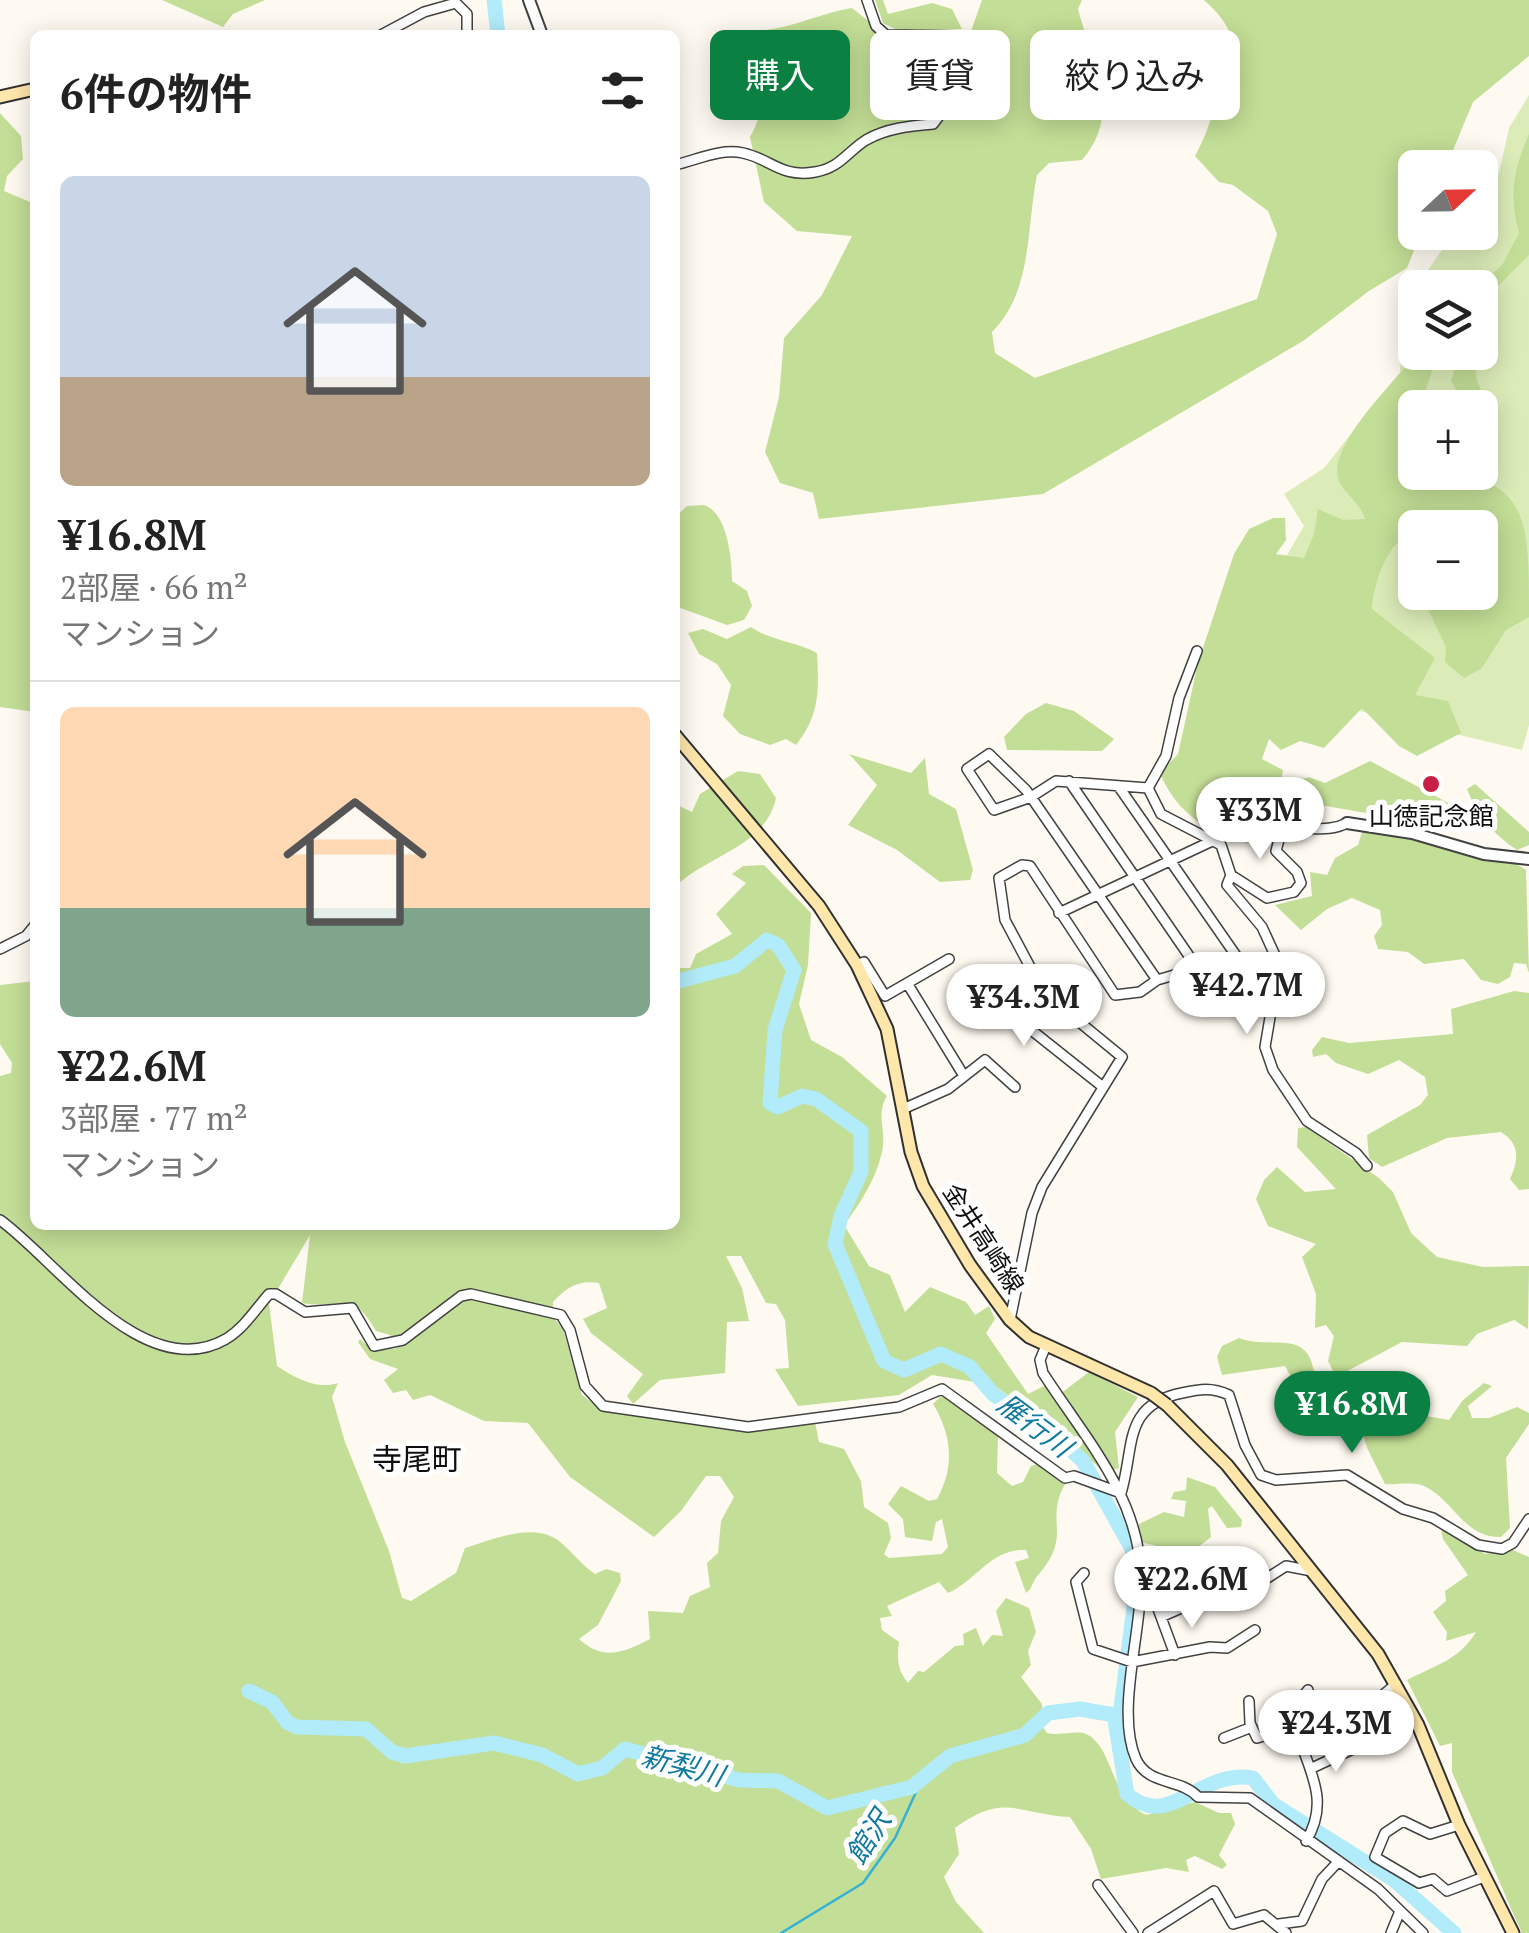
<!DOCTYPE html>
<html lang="ja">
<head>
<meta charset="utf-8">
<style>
  body { margin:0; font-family:"PT Serif","Noto Sans JP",serif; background:#f6f6f6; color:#222; height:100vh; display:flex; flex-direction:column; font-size:38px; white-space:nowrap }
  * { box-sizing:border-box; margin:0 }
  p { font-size:32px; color:#767676 }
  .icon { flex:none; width:55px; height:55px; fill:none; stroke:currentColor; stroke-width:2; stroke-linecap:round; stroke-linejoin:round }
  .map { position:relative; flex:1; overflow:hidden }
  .sheet { position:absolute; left:30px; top:30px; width:650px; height:1200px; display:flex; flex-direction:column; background:#fff; border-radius:15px; box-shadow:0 5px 25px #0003 }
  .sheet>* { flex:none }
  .hud { position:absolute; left:710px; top:30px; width:668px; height:90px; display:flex; gap:20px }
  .needle { width:65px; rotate:68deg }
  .fabs { position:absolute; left:1398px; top:150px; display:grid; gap:20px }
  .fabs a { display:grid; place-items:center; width:100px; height:100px; border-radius:15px; background:#fff; box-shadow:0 5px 25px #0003; font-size:50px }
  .price { position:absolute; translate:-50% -85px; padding:0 22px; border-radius:35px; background:#fff; color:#222; font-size:32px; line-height:65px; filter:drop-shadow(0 2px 5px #0008) }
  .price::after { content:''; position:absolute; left:50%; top:60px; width:30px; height:22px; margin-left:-15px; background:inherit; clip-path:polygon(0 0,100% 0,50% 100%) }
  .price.selected { background:#0b8043; color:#fff }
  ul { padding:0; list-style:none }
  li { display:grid; align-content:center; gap:20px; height:530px; padding:0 30px }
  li+li { border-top:2px solid #e0e0e0 }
  li span { display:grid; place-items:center; height:310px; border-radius:15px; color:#555 }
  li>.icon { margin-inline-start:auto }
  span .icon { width:180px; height:180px; fill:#fffc; stroke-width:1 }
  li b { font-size:42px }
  h2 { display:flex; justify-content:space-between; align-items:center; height:120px; padding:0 30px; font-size:42px }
  .chip { padding:0 35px; border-radius:15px; background:#fff; box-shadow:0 5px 25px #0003; font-size:35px; line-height:90px }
  .chip.selected { background:#0b8043; color:#fff }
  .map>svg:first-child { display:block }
</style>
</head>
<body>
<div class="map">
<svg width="1529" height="1933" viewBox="0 0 1529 1933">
  <rect width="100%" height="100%" fill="#fffaf1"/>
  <path fill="#dcecb8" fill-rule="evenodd" d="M1529,95V725L1522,750L1323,702L1224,663L1304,526L1284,494L1324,468L1400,372L1405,300L1415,289V352H1480V288L1416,287L1454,233L1480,232V202L1499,173L1509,128ZM1415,408H1480V472H1415ZM1415,528H1480V592H1415Z"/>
  <path fill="#c3de96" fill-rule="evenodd" d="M162,0H265L233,14L223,27Z
    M875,0H883L888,14L932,3L952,9L962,29L901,32L883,23Z
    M982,0H1082L1078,9C1091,60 1124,112 1082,160L1049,163L1037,175C1026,230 1033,290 992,332L995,353L1035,378L1257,299L1277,234L1268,211L1233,185L1219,182L1195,156C1209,130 1212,117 1217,89C1218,81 1226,77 1229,69C1242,41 1224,18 1204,0H1529V56L1473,102L1446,167L1415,168V232L1421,233L1407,268L1369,291L1303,341L1043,494L819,519L813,493L780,483L765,452L779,397L784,338L822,295L852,236L797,231L764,202L750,137C771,98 761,89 744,50L750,31C787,31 816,14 852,8L886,35L953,36L976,50L970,34Z
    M0,113L21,136L23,159L7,176L4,191L35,204V712L0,707Z
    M1529,134V255L1484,300L1477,287L1502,265L1519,233C1509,195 1513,170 1529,134Z
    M1418,353H1438L1420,407L1415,408L1407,444L1415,472C1529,473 1529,511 1529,617L1506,630L1482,668L1464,678L1445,662L1446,647L1420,593L1480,592V528H1415V580L1403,538C1385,550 1373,587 1372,609L1435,658L1415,695L1448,701L1461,733L1417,756L1399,746L1362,708L1324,748L1300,741L1281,750L1269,739L1262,759L1283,770L1279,792L1284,812L1256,845C1212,836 1177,815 1160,773L1178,754L1198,663L1234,554L1249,529L1273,518H1285L1286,540L1276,554L1304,558L1314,534L1318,509L1343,520L1365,519C1360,502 1345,495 1339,481C1325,447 1397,379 1418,353Z
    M1460,353H1475L1476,377L1493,423L1480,444V408L1440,407L1460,396L1451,381Z
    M704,505C727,512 732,558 732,581L747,591L752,606L744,620L727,625L675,606V517L687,506Z
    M751,627C771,641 794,641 817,653C819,690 820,715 796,745L786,739L770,745L740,734L723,716L731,685L717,664L699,654L688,633L703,629L727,639Z
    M1046,703L1074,711L1114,739L1102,751L1007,750L1004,737L1026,714Z
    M849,754L911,773L925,758L929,794L956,809L973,870L970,880L940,882L897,850L848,825L877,785Z
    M1370,761L1454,806L1459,814L1452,828L1326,806L1298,796L1293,782L1309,777L1325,783Z
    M738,771L760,774L776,798C765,848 707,855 675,887V804L692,812L700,794Z
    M1475,784L1529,832V845L1517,850C1494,835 1477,815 1467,789Z
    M1363,829L1515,863L1526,870L1529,973L1526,964L1514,963L1510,977L1498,984L1481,980L1464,959L1424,964L1408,952L1378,949L1374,936L1382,925L1380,910L1352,898L1327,909L1301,930L1275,905L1312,896L1310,872L1327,875L1335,858L1358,845Z
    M764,865L811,913L808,965L799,1004L811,1040L842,1057L887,1096C875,1115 887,1131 882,1152C876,1179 860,1204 844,1225L869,1266L890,1275L905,1312L930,1287L966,1302L975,1315L989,1306L995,1319L986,1333L1028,1394L1046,1385L1101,1469L1035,1413L993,1385L932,1375L899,1395L798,1406L775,1369L789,1368L785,1320L776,1304L766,1303L741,1256H726L742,1288L749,1321L727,1322L725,1373L660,1380L633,1404L627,1396L643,1374L591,1333L583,1319L607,1308L599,1283C579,1280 567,1287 553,1302V1317L563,1329L582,1395L602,1410L749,1430L815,1422L819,1442L844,1449L861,1481L864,1507L888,1523L891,1538L884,1554L889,1558L942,1554L948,1547L942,1519L936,1522L932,1541L905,1537L903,1519L888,1504L901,1486L929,1501L937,1499C955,1467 952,1435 933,1404L941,1396L956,1399L998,1436L997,1473L1012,1486L1023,1482L1031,1466L1044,1462L1065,1484C1044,1521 1073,1535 1039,1574C1032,1581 1033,1588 1026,1593L1015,1562L1029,1558L1026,1550C991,1548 977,1580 948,1593L939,1582L887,1606L892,1616L880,1618L882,1630L899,1642C897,1659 897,1669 908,1683L918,1671L924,1672L955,1646L964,1645L963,1634L976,1628L983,1646L992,1635L1003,1636L996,1611L1006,1598L1029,1608L1036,1632L1028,1651L1031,1665L1021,1677L1042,1704V1726L1047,1733C1059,1736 1077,1730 1086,1734C1114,1747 1109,1797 1146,1815L1195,1802L1219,1813H1231L1235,1824L1219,1855L1227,1865L1222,1869L1195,1856L1186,1860L1189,1872L1166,1868L1101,1879L1091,1849L1070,1817C1017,1814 1005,1792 955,1828L959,1854L944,1877L956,1902L984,1933H0V1076L11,1073L12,1063L0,1044V985L35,981V1225H675V968H690L696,954L732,934L716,914L746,883L732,874L743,866ZM310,1235L302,1303C346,1310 350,1287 376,1331L390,1335L398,1348L373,1351L360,1339L358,1342L370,1359L398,1369L384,1380L393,1393L406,1390L413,1400L430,1395L484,1421L528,1423L570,1477L654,1537L681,1511L706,1476H720L734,1497L721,1521L718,1553L707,1563L710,1587L690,1596L683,1613L648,1611L650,1639C623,1653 603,1661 579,1639L598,1625L621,1581L620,1573L606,1569L595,1574C580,1564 572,1551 559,1541C533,1521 492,1540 465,1548L456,1573L411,1601L402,1598L389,1551L345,1442L332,1397L338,1383C317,1390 295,1378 277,1366L269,1304Z
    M1514,991L1529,993V1189L1519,1190L1510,1179C1519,1159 1520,1144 1501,1132L1447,1138L1382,1167L1369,1158L1367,1135L1420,1105L1428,1095L1425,1077L1399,1060L1368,1074L1336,1063L1326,1054L1313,1057L1312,1050L1322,1037L1349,1043L1453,1034L1451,1009Z
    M1306,1127L1379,1178L1393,1192L1411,1233L1437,1257L1483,1267L1529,1266L1528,1329L1514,1320L1477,1334L1467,1346L1402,1342L1336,1377L1328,1361L1334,1336L1326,1325L1315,1328L1316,1294L1302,1257L1316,1244L1268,1226L1256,1199L1264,1180L1277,1167L1305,1192L1336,1189L1297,1147L1298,1128Z
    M1239,1338C1273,1351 1310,1325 1315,1379L1303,1396L1284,1393L1294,1383L1285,1366L1222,1375L1217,1357L1222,1346Z
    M1089,1372L1138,1397L1115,1432L1119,1468L1112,1470L1060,1394Z
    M1484,1383L1492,1386L1468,1406L1472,1418H1489L1517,1407L1529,1413V1424L1506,1458L1510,1528L1501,1537C1464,1538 1454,1500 1424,1486C1413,1481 1397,1485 1385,1484L1367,1448L1358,1416L1393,1412L1412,1401L1421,1403L1420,1415L1449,1420L1463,1400Z
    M1187,1477L1215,1487L1242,1520L1241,1527L1227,1528L1212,1506L1208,1509L1211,1537L1180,1561L1170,1549L1140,1542L1139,1524L1164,1512L1184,1517L1186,1501L1171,1499L1174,1492L1186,1490Z
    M1440,1524L1485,1554L1508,1548L1529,1557V1933H1522L1516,1920L1452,1772V1743L1440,1746L1407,1680C1436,1665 1459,1660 1476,1632L1446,1641L1447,1632L1433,1612L1446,1601L1445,1591L1468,1575L1443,1539Z"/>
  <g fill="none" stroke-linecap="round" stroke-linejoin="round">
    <path stroke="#36b0d4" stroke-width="2.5" d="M781,1933L863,1883L895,1838L922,1779"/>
    <path stroke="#b2ebf9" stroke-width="15" d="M494,0L498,35
      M675,982L735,966L767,940L778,945L794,970L775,1030L770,1103L778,1107L802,1096L816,1099L861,1131V1172L841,1216L835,1244L884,1361L904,1370L941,1354L970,1367L994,1395L1048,1429L1083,1461L1131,1547L1139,1568L1120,1716L1114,1715L1127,1794C1170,1832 1200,1768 1253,1778L1273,1804L1394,1880L1454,1933
      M249,1691L272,1702L288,1723L297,1727L366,1729L392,1752L405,1756L494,1743L542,1755L578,1774L602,1768L625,1749L739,1780L778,1781L827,1808L912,1787L950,1756L1025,1735L1048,1713L1080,1709L1120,1716"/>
    <defs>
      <path id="minor" d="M381,35L424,12L456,3L467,14V35
        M675,165C697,160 720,148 743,153C771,159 781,178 815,172C840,168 847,152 866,140C887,128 910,126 933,124L952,99L978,77L977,53L953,36L886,35L876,26L867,0
        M1197,651L1179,698L1166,756L1148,788L1161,814L1221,845L1231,875L1267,898L1294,892L1301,883L1297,872L1276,851L1281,832C1303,823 1324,835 1347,823
        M1069,781L1198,969
        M1148,788L1056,781L1031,797L994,810L967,769L989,754L1026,790L1031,797L1157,980
        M1231,875L1227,885L1262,927L1279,964L1265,1047L1273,1070L1307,1121L1356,1153L1367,1166
        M1059,913L1210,842
        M0,949L26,936L35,925
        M857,965L864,962L885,996L949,959
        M907,983L964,1076
        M1044,993L1023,1018L1025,1025L1103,1087
        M903,1109L948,1089L985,1060L1015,1087
        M0,1220C56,1260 144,1386 226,1339C244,1328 255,1310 269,1294H276L305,1312L352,1308L374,1346L403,1340L461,1296L471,1294L561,1315L570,1330L585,1386L603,1406L748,1427L899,1407L942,1389L1065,1478L1074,1476L1121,1493C1135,1447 1122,1405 1182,1393C1200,1389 1212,1387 1229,1395L1245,1445L1261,1475L1276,1480L1347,1475L1403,1509L1433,1518L1478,1545L1502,1549L1513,1543L1529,1519
        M1010,1320L1032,1213L1042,1187L1122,1057L1044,993L1005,920L999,878L1022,865L1030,866L1115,995L1140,992L1157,980L1237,957L1119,787
        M1045,1348L1040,1360L1043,1373C1084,1437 1139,1496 1141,1576C1143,1628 1115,1711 1136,1759C1148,1786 1181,1778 1198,1797L1250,1798L1378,1889L1423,1933
        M1084,1573L1076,1582L1093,1649L1132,1662L1210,1647L1227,1648L1255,1630
        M1148,1589L1160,1590L1172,1581
        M1151,1590L1175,1655
        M1161,1617L1220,1591L1233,1600L1286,1566L1312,1571
        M1249,1701L1250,1723L1257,1738L1296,1726
        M1224,1738L1252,1727
        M1303,1746L1345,1727L1396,1684
        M1312,1768L1355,1748
        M1459,1825L1430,1834L1403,1821L1385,1833L1375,1857L1419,1883L1433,1879L1447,1891L1484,1877
        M1306,1841C1336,1792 1297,1758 1293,1709L1308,1690
        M1098,1885L1133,1933
        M1279,1924L1302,1921L1322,1879L1339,1861
        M1148,1933L1214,1891L1233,1924L1264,1915L1286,1933
        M1391,1933L1400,1911"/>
      <path id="tertiary" d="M529,0L542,35
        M1347,823L1412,833L1484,854L1529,859"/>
      <path id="secondary" d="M0,97L35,89
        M675,735L819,906L857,965L887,1029L911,1152L923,1186L970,1265L1010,1320L1029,1337L1151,1393
        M1167,1405L1227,1465L1378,1654L1418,1725L1459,1825L1513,1933"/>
    </defs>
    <use href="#minor" stroke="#424242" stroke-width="12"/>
    <use href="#tertiary" stroke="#424242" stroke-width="14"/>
    <use href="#secondary" stroke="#313131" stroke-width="15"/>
    <use href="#minor" stroke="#fff" stroke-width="9"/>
    <use href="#tertiary" stroke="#fff" stroke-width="10"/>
    <use href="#secondary" stroke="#ffe7ac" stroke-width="11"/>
    <defs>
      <path id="secondary-bridge" d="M1151,1393L1167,1405"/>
    </defs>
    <use href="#secondary-bridge" stroke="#313131" stroke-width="15" stroke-linecap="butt"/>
    <use href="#secondary-bridge" stroke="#ffe7ac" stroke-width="11"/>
  </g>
  <circle fill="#c71f44" stroke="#fff" stroke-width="4" cx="1431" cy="784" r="10"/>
  <g text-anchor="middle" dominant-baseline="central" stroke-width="10" stroke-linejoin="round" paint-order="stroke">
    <g font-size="25" fill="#0f0f0f" stroke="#fff">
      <text x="1431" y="815">山徳記念館</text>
    </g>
    <g font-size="25" fill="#0f0f0f" stroke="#fff">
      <text transform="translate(984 1238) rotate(57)">金井高崎線</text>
    </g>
    <g font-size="28" font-style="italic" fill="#117aa0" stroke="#fff">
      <text transform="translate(1035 1425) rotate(37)">雁行川</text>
      <text transform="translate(683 1765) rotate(15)">新梨川</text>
      <text transform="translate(868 1837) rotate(-58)">館沢</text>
    </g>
    <g font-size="30" fill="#0f0f0f" stroke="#fff">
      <text x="417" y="1459">寺尾町</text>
    </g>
  </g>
</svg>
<div class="fabs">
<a><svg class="needle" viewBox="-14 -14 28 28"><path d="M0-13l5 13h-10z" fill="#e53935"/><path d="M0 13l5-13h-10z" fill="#767676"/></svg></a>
<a><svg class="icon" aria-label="layers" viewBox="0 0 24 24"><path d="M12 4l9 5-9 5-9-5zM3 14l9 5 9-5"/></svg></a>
<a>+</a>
<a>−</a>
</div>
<b class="price" style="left:1260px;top:862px">¥33M</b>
<b class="price" style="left:1247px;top:1037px">¥42.7M</b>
<b class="price" style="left:1024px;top:1049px">¥34.3M</b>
<b class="price selected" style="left:1352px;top:1456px">¥16.8M</b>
<b class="price" style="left:1192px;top:1631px">¥22.6M</b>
<b class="price" style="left:1336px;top:1775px">¥24.3M</b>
<div class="hud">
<a class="chip selected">購入</a>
<a class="chip">賃貸</a>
<a class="chip">絞り込み</a>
</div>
<section class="sheet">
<h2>6件の物件<svg class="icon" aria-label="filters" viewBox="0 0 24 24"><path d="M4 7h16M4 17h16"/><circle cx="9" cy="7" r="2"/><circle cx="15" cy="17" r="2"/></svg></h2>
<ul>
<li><span style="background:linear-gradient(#c9d6e8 65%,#b9a48a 0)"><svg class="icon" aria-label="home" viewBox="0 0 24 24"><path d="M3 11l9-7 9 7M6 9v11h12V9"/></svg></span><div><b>¥16.8M</b><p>2部屋 · 66 m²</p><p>マンション</p></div></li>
<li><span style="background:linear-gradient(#ffd9b3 65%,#7fa58c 0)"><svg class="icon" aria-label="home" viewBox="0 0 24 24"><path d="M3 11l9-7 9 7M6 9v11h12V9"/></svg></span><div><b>¥22.6M</b><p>3部屋 · 77 m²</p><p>マンション</p></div></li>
</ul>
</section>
</div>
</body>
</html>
